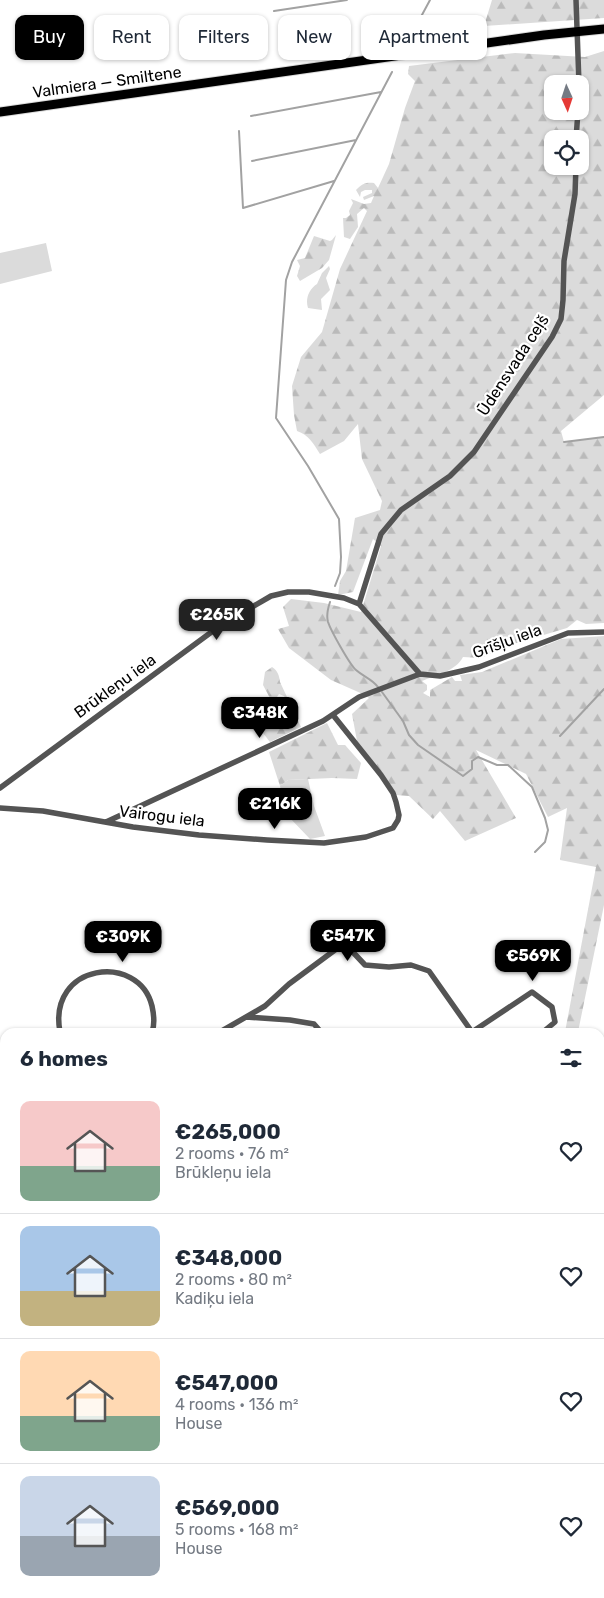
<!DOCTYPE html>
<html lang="en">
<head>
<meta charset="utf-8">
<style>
  body { margin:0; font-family:Rubik,sans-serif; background:#f2f2f3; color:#1f2937; height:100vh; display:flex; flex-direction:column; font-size:19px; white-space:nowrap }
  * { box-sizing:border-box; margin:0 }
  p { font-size:16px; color:#747a83 }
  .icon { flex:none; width:28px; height:28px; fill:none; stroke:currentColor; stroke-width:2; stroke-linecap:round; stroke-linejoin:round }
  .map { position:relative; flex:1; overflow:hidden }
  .panel { position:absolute; left:0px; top:1028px; width:605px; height:571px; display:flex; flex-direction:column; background:#fff; border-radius:15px 15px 0 0; box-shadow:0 1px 4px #0004 }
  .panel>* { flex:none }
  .banner { position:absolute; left:15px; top:15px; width:575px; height:45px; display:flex; gap:10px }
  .needle { width:32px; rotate:177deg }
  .fabs { position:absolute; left:544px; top:75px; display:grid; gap:10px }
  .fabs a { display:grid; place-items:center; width:45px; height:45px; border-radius:10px; background:#fff; box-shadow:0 1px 4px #0004; font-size:25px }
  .price { position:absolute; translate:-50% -42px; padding:0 11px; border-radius:10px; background:#000; color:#fff; font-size:16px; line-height:32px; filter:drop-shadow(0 1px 2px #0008) }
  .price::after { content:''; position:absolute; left:50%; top:30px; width:15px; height:11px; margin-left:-8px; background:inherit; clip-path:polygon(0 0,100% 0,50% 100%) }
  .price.current { background:#222; color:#fff }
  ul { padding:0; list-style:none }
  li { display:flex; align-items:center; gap:15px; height:125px; padding:0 20px }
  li+li { border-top:1px solid #e0e1e3 }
  li span { display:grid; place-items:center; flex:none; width:140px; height:100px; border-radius:10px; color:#555 }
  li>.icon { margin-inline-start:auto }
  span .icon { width:60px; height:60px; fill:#fffc; stroke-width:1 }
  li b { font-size:21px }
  h2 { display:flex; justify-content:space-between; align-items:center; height:60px; padding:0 20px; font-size:21px }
  .chip { padding:0 18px; border-radius:10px; background:#fff; box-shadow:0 1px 4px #0004; font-size:18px; line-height:45px }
  .chip.current { background:#000; color:#fff }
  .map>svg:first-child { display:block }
</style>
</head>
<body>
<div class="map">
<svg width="604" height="1598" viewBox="0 0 604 1598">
  <defs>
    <pattern id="forest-firs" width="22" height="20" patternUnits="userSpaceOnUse" patternTransform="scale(1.25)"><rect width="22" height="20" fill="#dbdbdb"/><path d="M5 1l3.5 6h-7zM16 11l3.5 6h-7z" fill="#bababa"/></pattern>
    <pattern id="wetland-marsh" width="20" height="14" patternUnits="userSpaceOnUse" patternTransform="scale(1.25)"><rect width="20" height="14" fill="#dbdbdb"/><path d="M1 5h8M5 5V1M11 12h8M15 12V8" fill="none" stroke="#bababa"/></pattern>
  </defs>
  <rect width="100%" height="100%" fill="#fff"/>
  <path fill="#dbdbdb" d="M46,243L52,271L0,284V253Z
    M329,266L330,269L326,278L330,290L321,299L322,310L308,308C305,299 309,289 317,284L322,273Z
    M308,779L314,806L325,836L310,839L288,816L280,786L288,780Z"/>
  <path fill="url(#forest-firs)" fill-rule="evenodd" d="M492,0H604V18L484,26Z
    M604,51V395L561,431L564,442L604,437V623L586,624L577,620L567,628L510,645L481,658L463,657C456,671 436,675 422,681L427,685V690L423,693L430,697V690L452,677L455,681H462L460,675L482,672L561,639L604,636V905L578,1032H565L596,867L560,860L567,808L548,817L526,774L476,750L516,818L465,841L440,811L433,819L409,796L396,795L357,741L352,714L369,698L365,695L331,680L289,648L278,629L289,626L283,607L291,599L324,603L361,612L381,546L373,539L353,592L338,595L340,581L346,571L355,518L380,510L382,501L362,459L358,424L344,441L320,454C313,443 309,435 297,431L294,415L292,386L301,357L322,332L340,269L367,211L364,208L357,214L358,227L350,239L344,237L343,218H346L350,215L349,211L353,203L351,199L364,204L371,203L374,196L364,200L363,197L372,193V190H365L361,192L360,197L356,190C362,184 365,182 374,183L378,188L389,164L405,108L415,81L408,74L409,66L515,53L585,57ZM552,84H580V111H552ZM552,139H580V166H552Z
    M336,235L329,260L322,268L300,281L297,276L300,266L297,260L305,258L314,236L330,241L332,240Z
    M272,667C278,671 279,675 280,682L301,727L270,742L263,733L250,725C249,704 259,709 271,700L263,685L265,672ZM279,694L284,696L291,707L292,715L283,719L276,718C273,712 275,709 279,703L277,697Z
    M327,723L338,745H345L361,763L357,779L332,778L288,780L280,786L269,752Z
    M600,1207L604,1209V1598H321L325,1594H600Z
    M5,1275V1594H320L316,1598H0V1276Z"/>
  <path fill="url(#wetland-marsh)" d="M5,1360V1432L0,1412V1361Z
    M14,1594H147L148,1595V1598H102L87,1594L77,1598H10Z"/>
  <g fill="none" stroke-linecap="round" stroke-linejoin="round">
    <path stroke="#a2a2a2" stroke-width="2" d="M274,11L347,0
      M409,39L430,0
      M251,116L381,92
      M239,131L243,208L334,181
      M252,161L356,140
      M564,442L604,437
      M335,586L340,573L341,557L339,519L308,466L276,418L286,280L292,262L392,72
      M330,602C328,608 326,615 328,622C331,631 350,665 356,670C364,677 372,679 378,687
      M382,692L403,721L409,735L418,745L463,776L472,769V761L478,757L497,765H508L532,787L545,818L548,830L545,842L535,852
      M560,736L604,689"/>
    <defs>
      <path id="primary" d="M0,112L544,35L604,29"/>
    </defs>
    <use href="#primary" stroke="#dbdbdb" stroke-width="11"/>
    <path stroke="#545454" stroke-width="5.5" d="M576,0L579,84
      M576,139L578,111
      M359,604L381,534L401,510L450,476L474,452L552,337L561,319L563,300L564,261L575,194L576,166
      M0,788L221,625L271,596L288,592H309L344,598L359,604L420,674
      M0,808L43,811L133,827L199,835L267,840L324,843L366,837L393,828L398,820L399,815L396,802L393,793L381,775L333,715
      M106,822L323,721L359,697L420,674L440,676L479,667L568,633L604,632
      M246,1017L290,1020L314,1024L321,1032
      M60,1032C47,963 139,952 152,1006C154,1015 155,1024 152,1032
      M220,1032L265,1006L289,984L339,947L350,949L365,965L389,967L411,965L429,971L472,1032
      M472,1032L532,992L552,1007L555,1022L543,1032
      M600,1089L604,1092
      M0,1112L5,1107"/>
    <use href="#primary" stroke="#000" stroke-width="9"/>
  </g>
  <g text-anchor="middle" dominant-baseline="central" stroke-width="4.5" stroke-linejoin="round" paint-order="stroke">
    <g font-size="16" fill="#000" stroke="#fff">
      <text transform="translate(107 82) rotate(-8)">Valmiera — Smiltene</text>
      <text transform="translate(513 365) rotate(-57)">Ūdensvada ceļš</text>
      <text transform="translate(507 641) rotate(-20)">Grīšļu iela</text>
      <text transform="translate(115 686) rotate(-36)">Brūkleņu iela</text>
      <text transform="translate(162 816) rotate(7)">Vairogu iela</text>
    </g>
  </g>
</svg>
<div class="fabs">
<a><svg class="needle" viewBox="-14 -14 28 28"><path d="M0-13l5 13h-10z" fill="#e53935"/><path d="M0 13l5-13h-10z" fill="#747a83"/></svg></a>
<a><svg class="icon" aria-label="locate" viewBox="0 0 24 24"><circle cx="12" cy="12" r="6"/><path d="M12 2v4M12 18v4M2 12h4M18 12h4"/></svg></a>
</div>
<b class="price current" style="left:217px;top:641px">€265K</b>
<b class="price" style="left:260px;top:739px">€348K</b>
<b class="price" style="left:275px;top:830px">€216K</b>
<b class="price" style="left:348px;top:962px">€547K</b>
<b class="price" style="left:123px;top:963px">€309K</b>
<b class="price" style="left:533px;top:982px">€569K</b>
<div class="banner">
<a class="chip current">Buy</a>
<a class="chip">Rent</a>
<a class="chip">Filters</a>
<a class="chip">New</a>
<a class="chip">Apartment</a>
</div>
<section class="panel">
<h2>6 homes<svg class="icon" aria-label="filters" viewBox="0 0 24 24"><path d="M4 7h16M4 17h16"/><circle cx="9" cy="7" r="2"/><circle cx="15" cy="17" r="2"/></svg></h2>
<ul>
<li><span style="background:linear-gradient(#f6c9c9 65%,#7fa58c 0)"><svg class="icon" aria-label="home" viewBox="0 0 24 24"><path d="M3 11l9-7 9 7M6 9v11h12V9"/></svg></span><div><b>€265,000</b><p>2 rooms · 76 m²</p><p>Brūkleņu iela</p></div><svg class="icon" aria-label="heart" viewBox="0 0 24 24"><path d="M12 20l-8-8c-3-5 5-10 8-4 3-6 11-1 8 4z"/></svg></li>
<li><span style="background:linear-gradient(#a9c7e8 65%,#c2b280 0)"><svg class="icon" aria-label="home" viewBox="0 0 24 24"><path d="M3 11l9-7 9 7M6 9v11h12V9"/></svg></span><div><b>€348,000</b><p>2 rooms · 80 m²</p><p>Kadiķu iela</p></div><svg class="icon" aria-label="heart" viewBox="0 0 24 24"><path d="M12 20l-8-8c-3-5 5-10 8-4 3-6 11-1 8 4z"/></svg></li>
<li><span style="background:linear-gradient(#ffd9b3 65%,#7fa58c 0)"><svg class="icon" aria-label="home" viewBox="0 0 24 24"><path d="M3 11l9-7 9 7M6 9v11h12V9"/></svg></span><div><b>€547,000</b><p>4 rooms · 136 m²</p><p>House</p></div><svg class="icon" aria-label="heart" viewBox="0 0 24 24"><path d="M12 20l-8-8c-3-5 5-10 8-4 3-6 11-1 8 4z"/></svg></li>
<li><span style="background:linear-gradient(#c9d6e8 60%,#9aa5b1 0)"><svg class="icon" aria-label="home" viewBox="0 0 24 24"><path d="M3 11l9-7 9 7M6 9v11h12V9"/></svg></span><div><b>€569,000</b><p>5 rooms · 168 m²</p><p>House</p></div><svg class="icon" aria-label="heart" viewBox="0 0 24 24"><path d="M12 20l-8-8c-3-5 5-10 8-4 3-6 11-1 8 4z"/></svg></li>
</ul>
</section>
</div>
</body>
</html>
